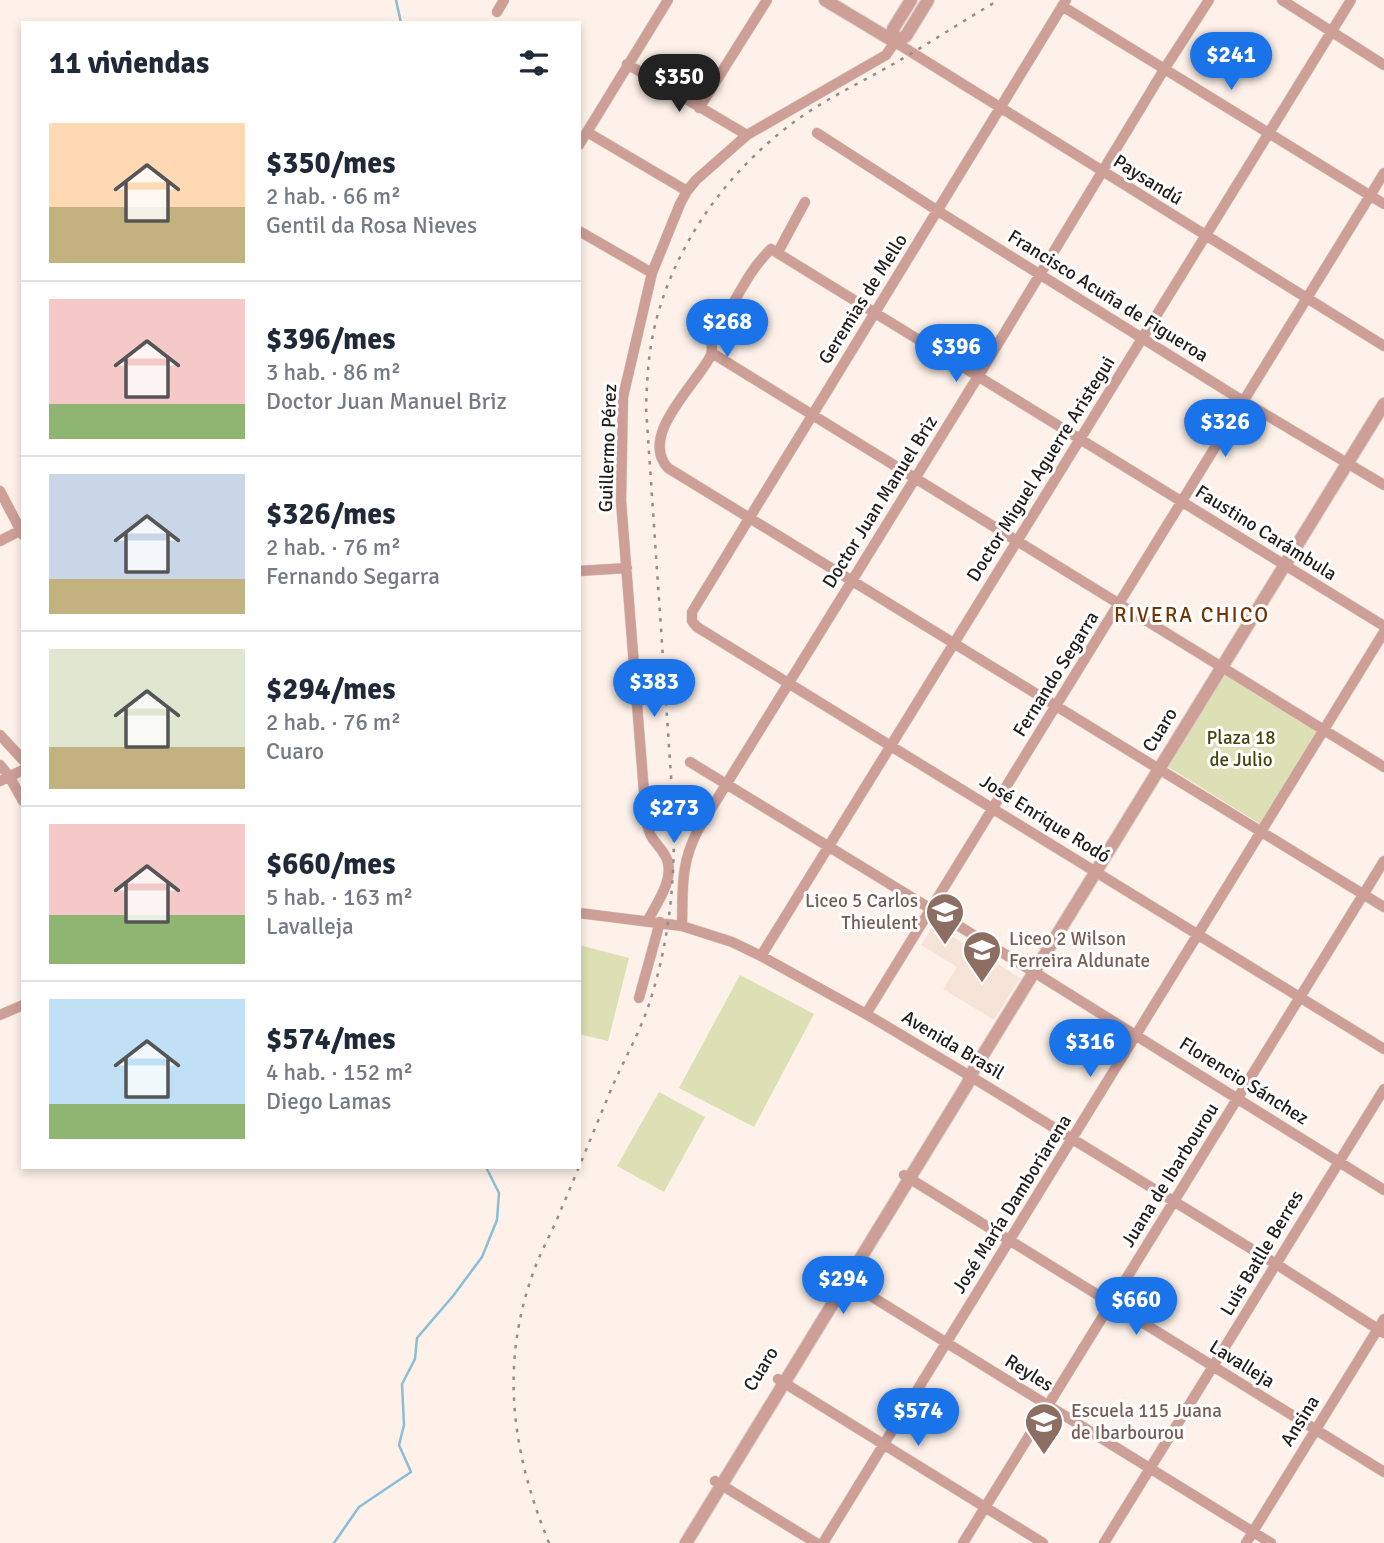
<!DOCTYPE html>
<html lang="es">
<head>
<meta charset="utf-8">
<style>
  body { margin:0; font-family:Signika,sans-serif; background:#f6f6f7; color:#1f2937; height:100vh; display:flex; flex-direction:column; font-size:26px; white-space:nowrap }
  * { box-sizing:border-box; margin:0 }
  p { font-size:23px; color:#747a83 }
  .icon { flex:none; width:38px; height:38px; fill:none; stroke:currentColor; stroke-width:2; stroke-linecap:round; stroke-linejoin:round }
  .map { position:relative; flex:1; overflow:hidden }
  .panel { position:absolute; left:21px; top:21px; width:560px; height:1148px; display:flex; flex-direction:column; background:#fff; border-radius:0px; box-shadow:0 4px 10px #0003 }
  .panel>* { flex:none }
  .price { position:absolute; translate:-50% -60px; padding:0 16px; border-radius:24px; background:#1a73e8; color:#fff; font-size:23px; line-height:46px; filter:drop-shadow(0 2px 4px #0008) }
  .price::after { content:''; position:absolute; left:50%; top:42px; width:21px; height:16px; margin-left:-10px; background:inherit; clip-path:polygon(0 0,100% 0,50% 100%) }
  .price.on { background:#222; color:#fff }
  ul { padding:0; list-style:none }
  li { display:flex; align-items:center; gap:21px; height:175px; padding:0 28px }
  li+li { border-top:2px solid #e0e1e3 }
  li span { display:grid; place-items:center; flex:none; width:196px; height:140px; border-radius:0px; color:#555 }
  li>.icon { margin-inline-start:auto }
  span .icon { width:84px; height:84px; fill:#fffc; stroke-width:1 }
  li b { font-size:30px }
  h2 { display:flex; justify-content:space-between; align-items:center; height:84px; padding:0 28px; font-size:30px }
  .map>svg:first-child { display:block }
</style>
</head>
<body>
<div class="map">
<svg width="1384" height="1543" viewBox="0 0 1384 1543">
  <rect width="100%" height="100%" fill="#fdf1e9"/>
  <path fill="#f6e3d7" d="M934,925L1020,978L994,1020L943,989L957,967L921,945Z"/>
  <path fill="#dce0b4" d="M1223,673L1318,731L1260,824L1165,765Z
    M579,945L629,958L608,1041L579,1034Z
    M740,975L814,1014L754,1127L679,1088Z
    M659,1092L705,1117L664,1192L617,1166Z"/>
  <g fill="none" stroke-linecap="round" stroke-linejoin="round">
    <path stroke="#8bbdd9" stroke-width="2.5" d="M396,0L401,23
      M334,1543L359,1507L411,1472L399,1445L404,1425L402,1384L415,1359L417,1338L453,1296L482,1257L497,1220L499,1193L486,1167"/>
    <defs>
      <path id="minor" d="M1066,0L692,612V621L697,627L1384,1049
        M1282,0L1384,65
        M1062,6L1384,204
        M497,12L504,0
        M627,64L747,135
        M699,108L767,0
        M587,132L687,191
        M817,133L938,211L1243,401L1384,485
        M579,145L668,0
        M579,231L652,273
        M778,252L805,202
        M712,353L1384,767
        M0,491L23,535
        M0,541L23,529
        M579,571L627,568
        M1384,626L771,249C751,268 740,292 726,316C721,323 714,331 712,339C711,345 713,350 711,355C697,384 638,435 668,468L1384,907
        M0,735L23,760
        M690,762L1034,972L1384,1190
        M0,765L9,776L23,801
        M0,781L23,770
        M579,913L682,926L732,942L761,956L866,1014L970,1076L1276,1264L1384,1333
        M648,920C657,903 676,877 666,857C656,839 650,843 646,818L621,501L623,397L652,273L680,204L687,191L696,180L747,135L886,55L895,42L1384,346
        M682,926C683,888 680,865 698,830L979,375L1165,68L1209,0
        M761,956L1351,0
        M639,998L660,922
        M866,1014L1384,173
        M0,1015L23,1005
        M904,1175L1384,1472
        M840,1277L1271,1543
        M778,1379L1043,1543
        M715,1481L816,1543
        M823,1543L1384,632
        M963,1543L1384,861
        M1104,1543L1384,1089
        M1246,1543L1384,1319"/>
      <path id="tertiary" d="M825,0L895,42
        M895,42L906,36L928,0
        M895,42L893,29L911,0
        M686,1543L968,1083L970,1076L1384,404"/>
    </defs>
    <use href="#minor" stroke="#dacfc8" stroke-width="11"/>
    <use href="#tertiary" stroke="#dacfc8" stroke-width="14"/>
    <use href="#minor" stroke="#cd9f97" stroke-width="10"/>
    <use href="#tertiary" stroke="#cd9f97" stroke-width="12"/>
    <path stroke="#968d88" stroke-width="2.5" stroke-dasharray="3.5 7" stroke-linecap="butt" d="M549,1543C511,1450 499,1361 536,1265C543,1247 553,1230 560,1212C578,1170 595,1128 613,1085C626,1056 642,1028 651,998C671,934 676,871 673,805L646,408C647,383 648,358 653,334C671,249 725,173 794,122C825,99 862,82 895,63C930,43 964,20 999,0"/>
  </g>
  <defs>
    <symbol id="school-pin" viewBox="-11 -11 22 30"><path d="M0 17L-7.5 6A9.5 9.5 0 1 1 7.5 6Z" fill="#8d6e63" stroke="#fff"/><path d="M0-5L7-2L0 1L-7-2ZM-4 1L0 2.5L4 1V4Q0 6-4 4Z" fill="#fff"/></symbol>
  </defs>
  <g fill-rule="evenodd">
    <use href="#school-pin" x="923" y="890" width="44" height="60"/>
    <use href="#school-pin" x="960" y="928" width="44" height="60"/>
    <use href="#school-pin" x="1022" y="1400" width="44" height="60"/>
  </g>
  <g text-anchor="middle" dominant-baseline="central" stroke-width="6" stroke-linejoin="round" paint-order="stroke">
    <g font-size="19" fill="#211d1a" stroke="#fff">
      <text transform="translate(1148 180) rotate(32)">Paysandú</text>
      <text transform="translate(1108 296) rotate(32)">Francisco Acuña de Figueroa</text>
      <text transform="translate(863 299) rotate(-58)">Geremias de Mello</text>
      <text transform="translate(608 448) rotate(-88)">Guillermo Pérez</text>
      <text transform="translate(1041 469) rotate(-58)">Doctor Miguel Aguerre Aristegui</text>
      <text transform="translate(880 502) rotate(-58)">Doctor Juan Manuel Briz</text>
      <text transform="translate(1266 533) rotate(32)">Faustino Carámbula</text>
      <text transform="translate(1056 674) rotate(-58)">Fernando Segarra</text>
      <text transform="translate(1160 730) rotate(-58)">Cuaro</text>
      <text transform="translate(1045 819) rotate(32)">José Enrique Rodó</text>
      <text transform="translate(953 1045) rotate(31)">Avenida Brasil</text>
      <text transform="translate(1244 1081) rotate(32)">Florencio Sánchez</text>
      <text transform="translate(1170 1175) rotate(-58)">Juana de Ibarbourou</text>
      <text transform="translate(1012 1204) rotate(-58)">José María Damboriarena</text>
      <text transform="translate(1262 1253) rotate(-59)">Luis Batlle Berres</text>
      <text transform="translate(1242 1364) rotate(32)">Lavalleja</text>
      <text transform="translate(761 1369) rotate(-58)">Cuaro</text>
      <text transform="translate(1029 1373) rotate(32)">Reyles</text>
      <text transform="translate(1300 1421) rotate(-58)">Ansina</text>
    </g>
    <g font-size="19" fill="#44460b" stroke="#fff">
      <text x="1241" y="738">Plaza 18<tspan x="1241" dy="22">de Julio</tspan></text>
    </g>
    <g font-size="19" fill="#785e54" stroke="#fff" text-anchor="start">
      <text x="918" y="901" text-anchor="end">Liceo 5 Carlos<tspan x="918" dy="22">Thieulent</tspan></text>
      <text x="1009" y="939">Liceo 2 Wilson<tspan x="1009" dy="22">Ferreira Aldunate</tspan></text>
      <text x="1071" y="1411">Escuela 115 Juana<tspan x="1071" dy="22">de Ibarbourou</tspan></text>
    </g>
    <g font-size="21" letter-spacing="2" fill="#713603" stroke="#fff">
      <text x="1192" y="615">RIVERA CHICO</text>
    </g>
  </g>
</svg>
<b class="price" style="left:1231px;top:92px">$241</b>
<b class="price on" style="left:679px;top:114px">$350</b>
<b class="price" style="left:727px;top:359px">$268</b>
<b class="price" style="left:956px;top:384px">$396</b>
<b class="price" style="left:1225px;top:459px">$326</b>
<b class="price" style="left:654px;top:719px">$383</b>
<b class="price" style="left:674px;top:845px">$273</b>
<b class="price" style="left:1090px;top:1079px">$316</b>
<b class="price" style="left:843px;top:1316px">$294</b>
<b class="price" style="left:1136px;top:1337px">$660</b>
<b class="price" style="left:918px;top:1448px">$574</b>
<section class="panel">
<h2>11 viviendas<svg class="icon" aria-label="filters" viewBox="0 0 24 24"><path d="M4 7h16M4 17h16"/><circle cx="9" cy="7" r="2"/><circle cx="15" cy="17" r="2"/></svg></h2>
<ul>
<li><span style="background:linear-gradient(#ffd9b3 60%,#c2b280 0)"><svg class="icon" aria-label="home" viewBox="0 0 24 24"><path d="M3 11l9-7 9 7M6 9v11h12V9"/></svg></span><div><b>$350/mes</b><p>2 hab. · 66 m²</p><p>Gentil da Rosa Nieves</p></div></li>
<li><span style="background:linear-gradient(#f6c9c9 75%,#8fb573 0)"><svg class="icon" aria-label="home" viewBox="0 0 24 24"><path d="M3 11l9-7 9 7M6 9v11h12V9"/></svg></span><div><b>$396/mes</b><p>3 hab. · 86 m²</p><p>Doctor Juan Manuel Briz</p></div></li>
<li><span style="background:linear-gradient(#c9d6e8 75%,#c2b280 0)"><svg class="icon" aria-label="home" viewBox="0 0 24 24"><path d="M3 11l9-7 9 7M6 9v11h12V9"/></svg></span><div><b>$326/mes</b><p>2 hab. · 76 m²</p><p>Fernando Segarra</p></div></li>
<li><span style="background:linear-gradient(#dfe7d0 70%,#c2b280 0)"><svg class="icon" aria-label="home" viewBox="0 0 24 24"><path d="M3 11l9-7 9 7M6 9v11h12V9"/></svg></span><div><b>$294/mes</b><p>2 hab. · 76 m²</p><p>Cuaro</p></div></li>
<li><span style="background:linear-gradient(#f6c9c9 65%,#8fb573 0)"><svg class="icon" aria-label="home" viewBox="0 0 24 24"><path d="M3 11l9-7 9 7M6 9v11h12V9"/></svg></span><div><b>$660/mes</b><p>5 hab. · 163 m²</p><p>Lavalleja</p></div></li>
<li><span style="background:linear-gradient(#bfe0f5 75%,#8fb573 0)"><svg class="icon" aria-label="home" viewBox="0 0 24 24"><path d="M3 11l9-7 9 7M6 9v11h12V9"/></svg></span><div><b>$574/mes</b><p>4 hab. · 152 m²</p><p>Diego Lamas</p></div></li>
</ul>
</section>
</div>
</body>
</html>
